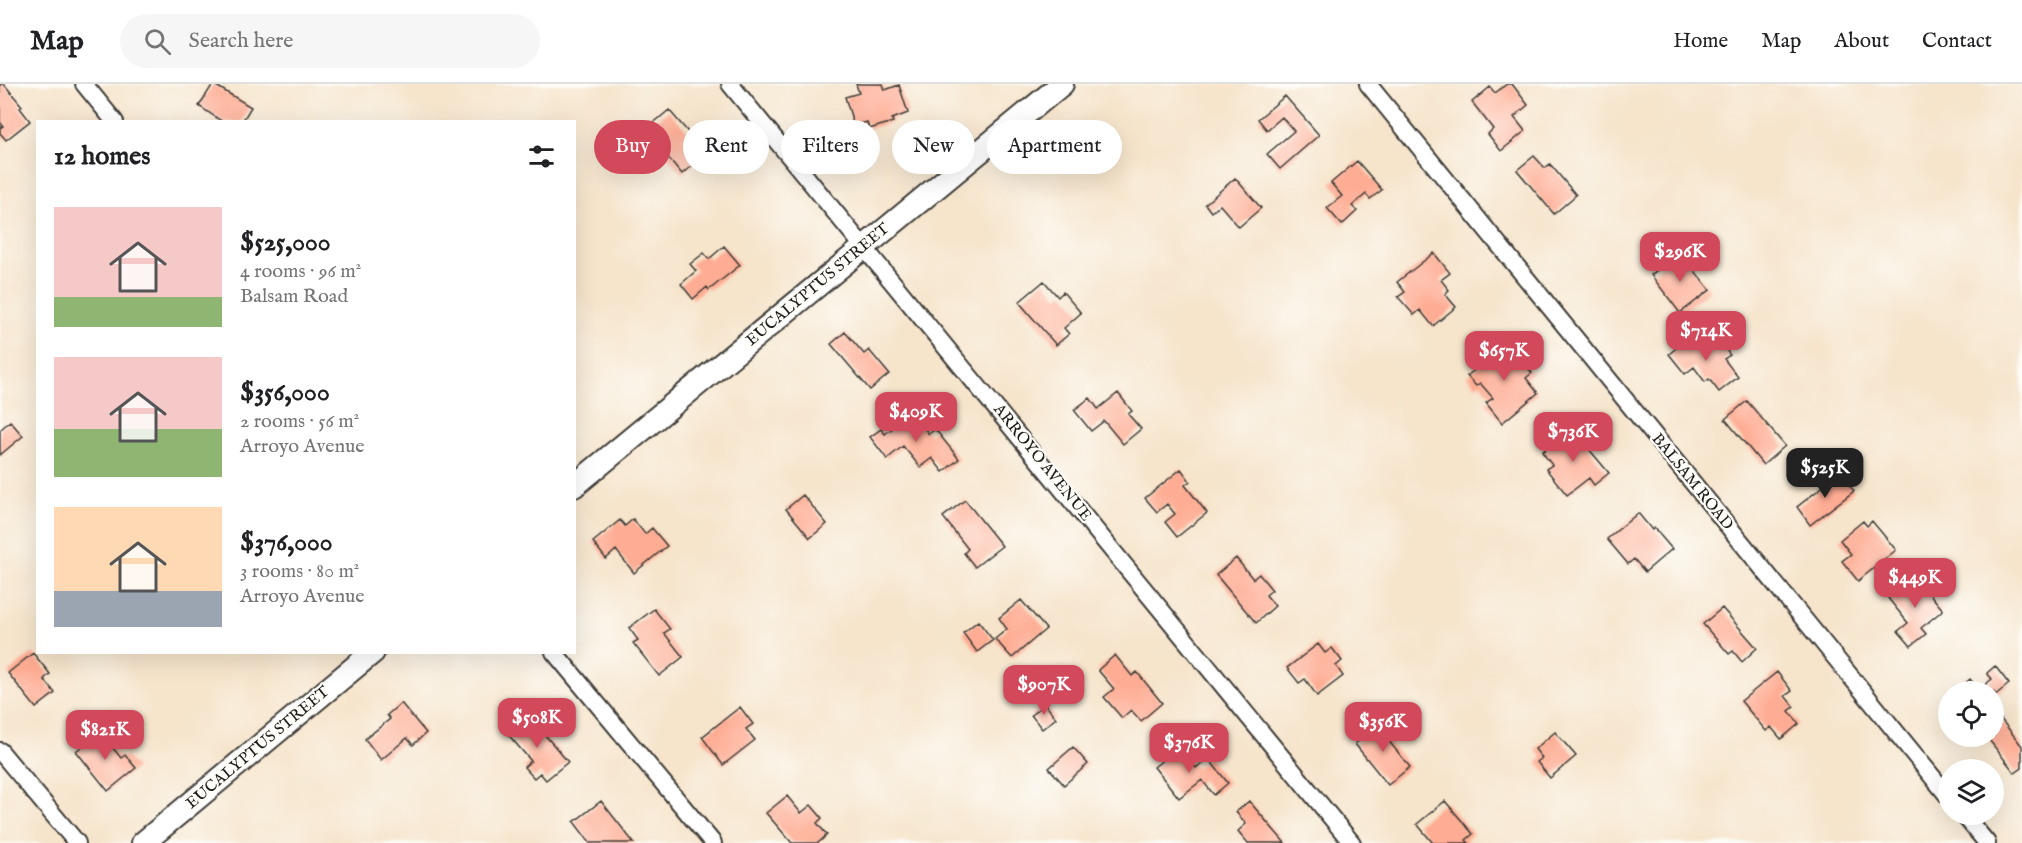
<!DOCTYPE html>
<html lang="en">
<head>
<meta charset="utf-8">
<style>
  body { margin:0; font-family:"IM FELL English",serif; background:#f6f6f6; color:#202124; height:100vh; display:flex; flex-direction:column; font-size:22px; white-space:nowrap }
  * { box-sizing:border-box; margin:0 }
  p { font-size:20px; color:#757577 }
  .icon { flex:none; width:33px; height:33px; fill:none; stroke:currentColor; stroke-width:2; stroke-linecap:round; stroke-linejoin:round }
  .map { position:relative; flex:1; overflow:hidden }
  .drawer { position:absolute; left:36px; top:36px; width:540px; height:534px; display:flex; flex-direction:column; background:#fff; border-radius:0px; box-shadow:0 6px 24px #0002 }
  .drawer>* { flex:none }
  .banner { position:absolute; left:594px; top:36px; width:570px; height:54px; display:flex; gap:12px }
  .controls { position:absolute; left:1938px; top:597px; display:grid; gap:12px }
  .controls a { display:grid; place-items:center; width:66px; height:66px; border-radius:50%; background:#fff; box-shadow:0 6px 24px #0002; font-size:30px }
  .price { position:absolute; translate:-50% -51px; padding:0 14px; border-radius:12px; background:#d1495b; color:#fff; font-size:20px; line-height:39px; filter:drop-shadow(0 2px 3px #0008) }
  .price::after { content:''; position:absolute; left:50%; top:36px; width:18px; height:14px; margin-left:-9px; background:inherit; clip-path:polygon(0 0,100% 0,50% 100%) }
  .price.selected { background:#222; color:#fff }
  ul { padding:0; list-style:none }
  li { display:flex; align-items:center; gap:18px; height:150px; padding:0 18px }
  li span { display:grid; place-items:center; flex:none; width:168px; height:120px; border-radius:0px; color:#555 }
  li>.icon { margin-inline-start:auto }
  span .icon { width:72px; height:72px; fill:#fffc; stroke-width:1 }
  li b { font-size:26px }
  h2 { display:flex; justify-content:space-between; align-items:center; height:72px; padding:0 18px; font-size:26px }
  .chip { padding:0 21px; border-radius:27px; background:#fff; box-shadow:0 6px 24px #0002; font-size:21px; line-height:54px }
  .chip.selected { background:#d1495b; color:#fff }
  header { display:flex; align-items:center; gap:36px; box-sizing:border-box; height:84px; padding:0 30px; background:#fff; border-bottom:2px solid #e0e0e0 }
  header strong { font-size:28px }
  nav { display:flex; gap:33px; margin-inline-start:auto; font-size:21px }
  .search { width:420px; height:54px; background:#f6f6f6; display:flex; align-items:center; gap:15px; box-sizing:border-box; padding:0 21px; border-radius:33px; color:#757577; font-size:22px }
  .map>svg:first-child { display:block }
</style>
</head>
<body>
<header>
<strong>Map</strong>
<div class="search"><svg class="icon" aria-label="search" viewBox="0 0 24 24"><circle cx="10" cy="10" r="6"/><path d="M15 15l6 6"/></svg>Search here</div>
<nav><a>Home</a><a>Map</a><a>About</a><a>Contact</a></nav>
</header>
<div class="map">
<svg width="2022" height="759" viewBox="0 0 2022 759">
  <rect width="100%" height="100%" fill="#fdfcf7"/>
  <filter id="ink" filterUnits="userSpaceOnUse"><feTurbulence type="fractalNoise" baseFrequency=".0167" numOctaves="2"/><feDisplacementMap in="SourceGraphic" scale="12" xChannelSelector="R" yChannelSelector="G"/><feConvolveMatrix kernelMatrix="1 2 1 2 8 2 1 2 1" color-interpolation-filters="sRGB"/></filter>
  <filter id="wash" filterUnits="userSpaceOnUse"><feTurbulence type="fractalNoise" baseFrequency=".008" numOctaves="4" result="noise"/><feDisplacementMap in="SourceGraphic" scale="24" xChannelSelector="R" yChannelSelector="G"/><feGaussianBlur stdDeviation="1.35" result="paint"/><feColorMatrix in="noise" values="0 0 0 0 0 0 0 0 0 0 0 0 0 0 0 0 0 1.4 0 .05"/><feComposite in="paint" operator="in"/></filter>
  <g filter="url(#wash)">
    <rect width="100%" height="100%" fill="#f6e4cb"/>
    <g id="blocks">
      <path fill="#feac93" d="M0,0H4L22,22L20,24L30,37L6,56L0,49V44L3,42L0,38Z
        M213,0L251,23L242,38H223L199,22Z
        M856,0H883L885,6L899,1L908,29L892,35L893,38L869,45L867,38L854,42L845,13L859,9Z
        M1507,0H1512L1528,21L1514,33L1525,47L1501,67L1488,50L1493,45L1472,18L1490,3L1495,9Z
        M1285,12L1319,51L1280,85L1267,70L1294,47L1282,33L1267,46L1258,35Z
        M669,26L694,55L689,60L701,74L682,90L645,46Z
        M1534,72L1545,84L1550,80L1576,111L1554,130L1517,86Z
        M1357,77L1382,106L1370,115L1366,110L1352,122L1357,127L1342,141L1327,124L1342,112L1331,99Z
        M1235,94L1261,124L1239,143L1220,121L1211,128L1205,120Z
        M724,162L740,181L709,206L707,203L693,215L681,200L696,187L690,180L704,169L709,175Z
        M1680,168L1710,206L1680,229L1651,191Z
        M1434,169L1450,189L1441,196L1449,206L1445,210L1456,223L1433,242L1420,226L1414,231L1398,213L1405,208L1397,198Z
        M1044,197L1058,213L1063,208L1081,229L1064,244L1069,250L1056,261L1019,218Z
        M845,248L864,270L869,266L889,290L870,306L831,260Z
        M1704,251L1713,262L1719,257L1730,271L1724,275L1738,293L1719,308L1709,295L1705,298L1694,283L1685,290L1669,270L1686,256L1690,262Z
        M1499,257L1519,281L1523,278L1532,289L1526,294L1538,309L1502,339L1486,319L1493,314L1480,299L1476,302L1467,292L1483,279L1479,274Z
        M1118,309L1132,327L1128,330L1141,345L1123,360L1104,337L1091,347L1074,326L1090,314L1098,325Z
        M1747,317L1785,362L1763,381L1725,335Z
        M912,329L929,350L935,345L959,375L943,388L932,374L920,383L903,362L887,375L870,353L881,345L885,350Z
        M10,337L23,352L0,371V346Z
        M1572,345L1609,389L1594,401L1589,394L1567,411L1546,385L1552,381L1542,368Z
        M1181,385L1190,397L1185,401L1207,429L1177,453L1165,438L1175,430L1167,420L1157,428L1145,414Z
        M1840,389L1854,407L1810,441L1797,423Z
        M803,411L827,440L810,454L786,425Z
        M965,416L1002,462L975,483L964,469L968,465L943,433Z
        M1638,429L1652,446L1654,444L1672,465L1645,488L1634,475L1628,480L1607,455Z
        M633,435L645,450L652,444L667,462L634,489L616,466L606,475L593,458L620,436L625,442Z
        M1863,437L1867,442L1872,437L1896,466L1858,497L1842,477L1851,470L1840,456Z
        M1236,474L1253,495L1259,490L1272,506L1266,511L1275,522L1256,539L1216,491Z
        M1915,492L1943,526L1921,544L1926,550L1911,562L1898,547L1908,539L1888,514Z
        M1021,516L1046,545L1012,574L995,555L1007,545L999,534Z
        M1722,524L1757,564L1742,578L1733,567L1729,570L1703,540Z
        M654,525L670,545L664,549L683,573L659,592L633,559L638,556L629,544Z
        M978,537L993,556L977,568L963,549Z
        M1318,560L1325,569L1332,564L1342,577L1336,582L1343,592L1317,612L1305,595L1299,599L1287,584Z
        M33,569L50,590L44,595L55,609L36,624L8,589Z
        M1115,571L1132,592L1137,588L1162,619L1141,637L1131,626L1122,634L1104,613L1114,605L1098,586Z
        M1995,582L2009,600L1994,612V608H1983L1981,604L1992,595L1987,589Z
        M1777,588L1792,607L1785,612L1794,623L1789,627L1799,640L1781,655L1771,643L1766,647L1741,617Z
        M1970,595L1980,608H1955Z
        M401,619L426,649L413,661L407,654L381,676L365,655L390,635L387,631Z
        M1045,620L1056,634L1042,645L1031,631Z
        M740,623L753,640L746,645L755,656L723,681L702,653Z
        M527,630L568,678L546,696L540,689L534,694L524,683L531,677L506,648Z
        M2000,634L2022,662V684L2015,689L1986,652H1994V639Z
        M1383,637L1394,650L1387,655L1410,683L1388,701L1355,660Z
        M100,648L121,674L125,671L136,684L108,707L76,667Z
        M1555,648L1576,672L1550,694L1537,678L1542,674L1535,665Z
        M1073,663L1088,680L1064,701L1049,684Z
        M1179,663L1196,684L1208,674L1228,699L1214,711L1202,696L1179,714L1154,683Z
        M787,712L801,729L811,721L822,734L817,739L827,751L818,759H792L766,729Z
        M601,717L634,759H590L574,738Z
        M1249,717L1285,759H1248L1238,747L1246,740L1236,728Z
        M1445,717L1473,750L1466,756L1469,759H1433L1417,740Z"/>
    </g>
  </g>
  <g filter="url(#ink)">
    <use href="#blocks" fill-opacity="0" stroke="#3d3a36" stroke-width="1.5"/>
    <g fill="none" stroke-linecap="round" stroke-linejoin="round">
      <defs>
        <path id="minor" d="M84,0L115,38
          M730,0L1352,759
          M1368,0L1948,712
          M554,568L713,759
          M0,667L77,759
          M1963,730L1987,759"/>
        <path id="secondary" d="M574,402L1062,0
          M143,759L373,568"/>
      </defs>
      <use href="#minor" stroke="#3d3a36" stroke-width="20"/>
      <use href="#secondary" stroke="#3d3a36" stroke-width="26"/>
      <use href="#minor" stroke="#fff" stroke-width="16"/>
      <use href="#secondary" stroke="#fff" stroke-width="22"/>
    </g>
  </g>
  <g text-anchor="middle" dominant-baseline="central" stroke-width="4.5" stroke-linejoin="round" paint-order="stroke">
    <g font-size="16" fill="#1c1c1c" stroke="#fdfcf7">
      <text transform="translate(818 201) rotate(-40)">EUCALYPTUS STREET</text>
      <text transform="translate(1042 379) rotate(51)">ARROYO AVENUE</text>
      <text transform="translate(1692 398) rotate(51)">BALSAM ROAD</text>
      <text transform="translate(258 664) rotate(-40)">EUCALYPTUS STREET</text>
    </g>
  </g>
</svg>
<div class="controls">
<a><svg class="icon" aria-label="locate" viewBox="0 0 24 24"><circle cx="12" cy="12" r="6"/><path d="M12 2v4M12 18v4M2 12h4M18 12h4"/></svg></a>
<a><svg class="icon" aria-label="layers" viewBox="0 0 24 24"><path d="M12 4l9 5-9 5-9-5zM3 14l9 5 9-5"/></svg></a>
</div>
<b class="price" style="left:1680px;top:199px">$296K</b>
<b class="price" style="left:1706px;top:278px">$714K</b>
<b class="price" style="left:1504px;top:298px">$657K</b>
<b class="price" style="left:916px;top:359px">$409K</b>
<b class="price" style="left:1573px;top:379px">$736K</b>
<b class="price selected" style="left:1825px;top:415px">$525K</b>
<b class="price" style="left:1915px;top:525px">$449K</b>
<b class="price" style="left:1044px;top:632px">$907K</b>
<b class="price" style="left:537px;top:665px">$508K</b>
<b class="price" style="left:1383px;top:669px">$356K</b>
<b class="price" style="left:105px;top:677px">$821K</b>
<b class="price" style="left:1189px;top:690px">$376K</b>
<div class="banner">
<a class="chip selected">Buy</a>
<a class="chip">Rent</a>
<a class="chip">Filters</a>
<a class="chip">New</a>
<a class="chip">Apartment</a>
</div>
<section class="drawer">
<h2>12 homes<svg class="icon" aria-label="filters" viewBox="0 0 24 24"><path d="M4 7h16M4 17h16"/><circle cx="9" cy="7" r="2"/><circle cx="15" cy="17" r="2"/></svg></h2>
<ul>
<li><span style="background:linear-gradient(#f6c9c9 75%,#8fb573 0)"><svg class="icon" aria-label="home" viewBox="0 0 24 24"><path d="M3 11l9-7 9 7M6 9v11h12V9"/></svg></span><div><b>$525,000</b><p>4 rooms · 96 m²</p><p>Balsam Road</p></div></li>
<li><span style="background:linear-gradient(#f6c9c9 60%,#8fb573 0)"><svg class="icon" aria-label="home" viewBox="0 0 24 24"><path d="M3 11l9-7 9 7M6 9v11h12V9"/></svg></span><div><b>$356,000</b><p>2 rooms · 56 m²</p><p>Arroyo Avenue</p></div></li>
<li><span style="background:linear-gradient(#ffd9b3 70%,#9aa5b1 0)"><svg class="icon" aria-label="home" viewBox="0 0 24 24"><path d="M3 11l9-7 9 7M6 9v11h12V9"/></svg></span><div><b>$376,000</b><p>3 rooms · 80 m²</p><p>Arroyo Avenue</p></div></li>
</ul>
</section>
</div>
</body>
</html>
